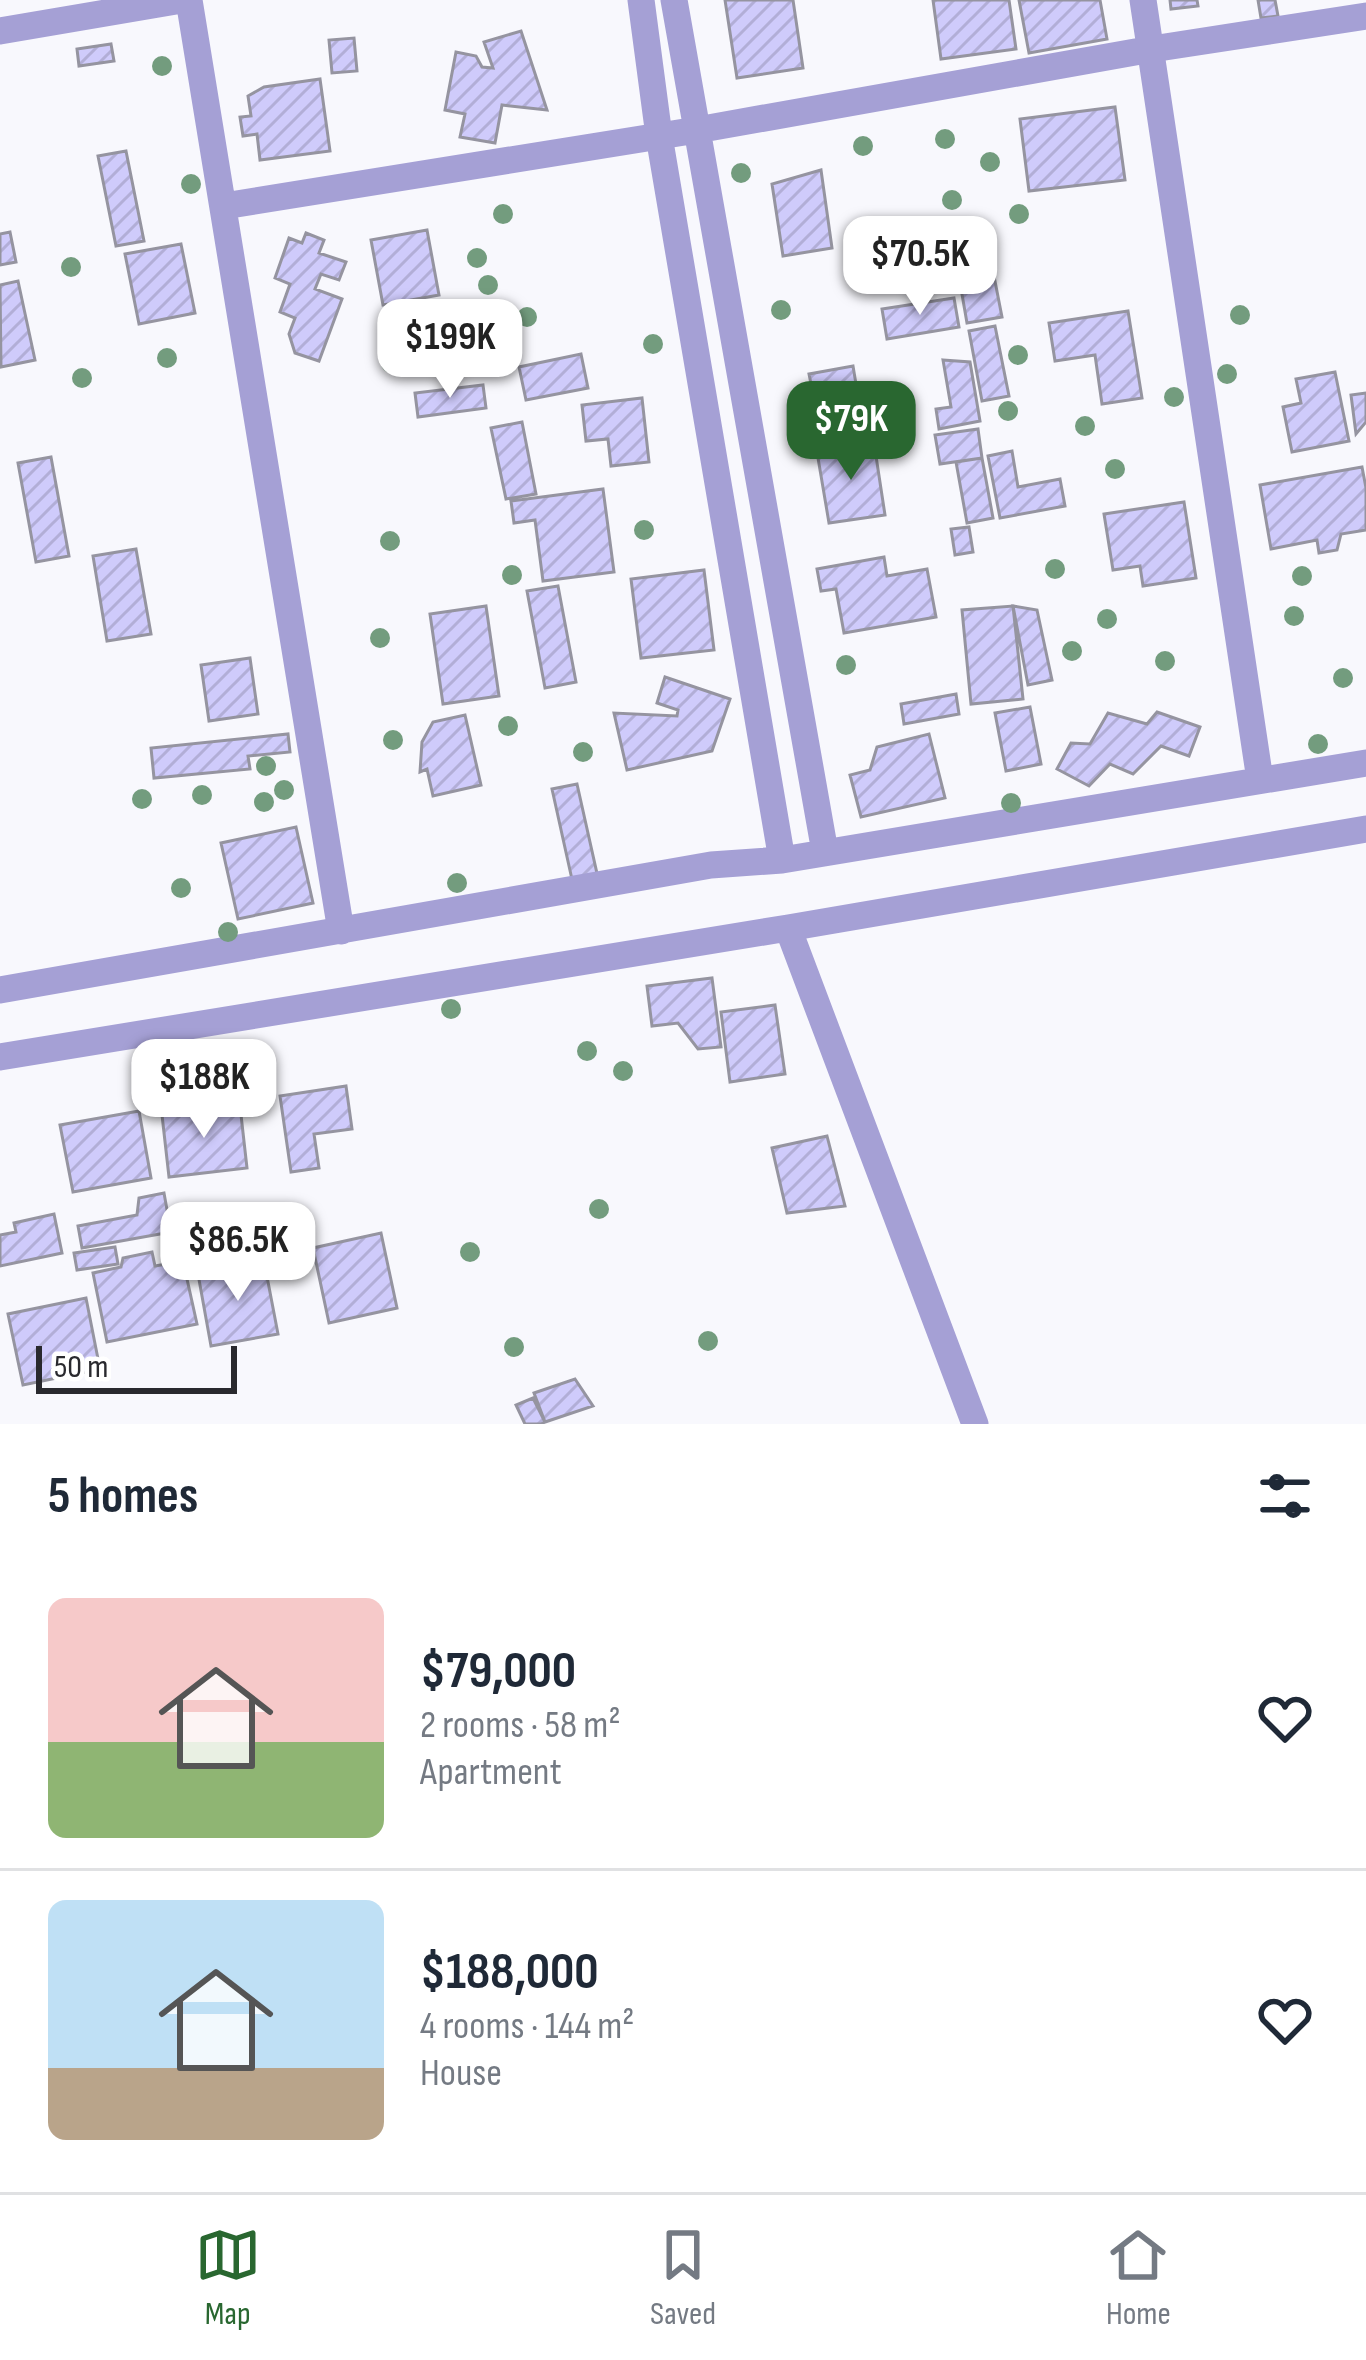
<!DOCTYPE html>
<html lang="en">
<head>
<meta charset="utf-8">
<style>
  body { margin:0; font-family:"Sofia Sans Condensed",sans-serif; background:#f2f2f3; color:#1f2937; height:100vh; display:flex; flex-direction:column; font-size:45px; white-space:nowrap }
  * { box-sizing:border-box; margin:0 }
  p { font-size:39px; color:#747a83 }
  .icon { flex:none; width:66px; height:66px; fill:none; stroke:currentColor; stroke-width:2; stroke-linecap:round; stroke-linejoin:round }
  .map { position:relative; height:1424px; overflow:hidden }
  .sheet { display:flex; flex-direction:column; background:#fff; flex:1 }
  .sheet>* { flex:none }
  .scale { position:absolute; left:36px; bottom:30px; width:201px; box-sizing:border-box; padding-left:12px; border:6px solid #29292e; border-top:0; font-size:33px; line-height:42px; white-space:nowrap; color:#29292e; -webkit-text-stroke:9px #fff; paint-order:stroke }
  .price { position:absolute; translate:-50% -102px; padding:0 27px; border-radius:24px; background:#fff; color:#222; font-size:39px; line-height:78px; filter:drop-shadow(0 3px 6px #0008) }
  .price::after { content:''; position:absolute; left:50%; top:72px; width:36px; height:27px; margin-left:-18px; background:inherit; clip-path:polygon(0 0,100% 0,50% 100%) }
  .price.active { background:#296730; color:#fff }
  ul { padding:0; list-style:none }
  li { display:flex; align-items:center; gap:36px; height:300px; padding:0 48px }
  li+li { border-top:3px solid #e0e1e3 }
  li span { display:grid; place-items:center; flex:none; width:336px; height:240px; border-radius:18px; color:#555 }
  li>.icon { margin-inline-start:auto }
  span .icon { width:144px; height:144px; fill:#fffc; stroke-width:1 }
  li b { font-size:51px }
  h2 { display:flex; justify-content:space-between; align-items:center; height:144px; padding:0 48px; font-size:51px }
  .tab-bar { display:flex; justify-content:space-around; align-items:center; height:168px; border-top:3px solid #e0e1e3; background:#fff; font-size:33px; color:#747a83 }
  .tab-bar a { display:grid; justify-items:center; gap:6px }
  .tab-bar .active { color:#296730 }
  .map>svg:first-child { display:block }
</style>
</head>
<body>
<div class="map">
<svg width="1366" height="1424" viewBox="0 0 1366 1424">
  <defs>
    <pattern id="building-hatch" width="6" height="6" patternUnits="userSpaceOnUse" patternTransform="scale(3)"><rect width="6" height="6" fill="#cfcbfb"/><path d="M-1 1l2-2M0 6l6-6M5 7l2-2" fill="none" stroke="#b2aed7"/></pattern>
  </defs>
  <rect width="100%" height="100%" fill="#f8f8fd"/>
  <path fill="url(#building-hatch)" stroke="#9594a0" stroke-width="3" d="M725,0H793L803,68L737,78Z
    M933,0H1009L1016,49L941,59Z
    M1019,0H1100L1107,39L1029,53Z
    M1170,0H1197L1198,6L1171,9Z
    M1258,0H1275L1278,16L1261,18Z
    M521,31L547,110L502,105L495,143L460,137L465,114L445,110L456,52L476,56L482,67L493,68L484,42Z
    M354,38L357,71L332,73L329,40Z
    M111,44L114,61L79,66L77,49Z
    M320,79L330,151L260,160L257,134L243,136L240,117L251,116L248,96L264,87Z
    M1115,107L1125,180L1029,191L1020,119Z
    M126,151L144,241L116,246L98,156Z
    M821,170L832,248L783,256L772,184Z
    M427,230L439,295L383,305L371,240Z
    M10,232L16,262L0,265V234Z
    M306,233L324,240L319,253L346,262L339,280L321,274L315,289L342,299L319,361L295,353L289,334L295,318L280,312L290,284L275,278L289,238L302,243Z
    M181,244L195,313L139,324L125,254Z
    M993,271L1002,317L967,323L959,277Z
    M18,281L35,360L1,367L0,285Z
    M954,298L959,327L887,339L882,309Z
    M1128,311L1142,398L1102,404L1095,355L1055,361L1049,323Z
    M995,326L1009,396L982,401L969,331Z
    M581,354L588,388L526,400L519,367Z
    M943,360L970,362L980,421L939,429L936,409L951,407Z
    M853,366L858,396L843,399L850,435L806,444L798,402L814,399L809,374Z
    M1335,372L1349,441L1292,452L1283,407L1301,403L1296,379Z
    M483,385L486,408L418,417L415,393Z
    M1366,393V422L1356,434L1351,395Z
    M642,398L649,462L611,466L608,439L586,441L582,405Z
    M522,422L536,494L506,499L491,428Z
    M978,429L982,458L940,464L935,435Z
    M874,443L885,515L829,523L817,452Z
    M1012,451L1018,487L1060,479L1065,506L1000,518L988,456Z
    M51,457L69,556L36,562L18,463Z
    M982,458L993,518L967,523L956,462Z
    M1362,467L1366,488V530L1341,534L1337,550L1319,553L1317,540L1271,549L1260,485Z
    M603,489L614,572L543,581L535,520L514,523L511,501Z
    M1184,502L1196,578L1143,586L1140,566L1113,570L1104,514Z
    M969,527L973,552L955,555L951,529Z
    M136,549L151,634L107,641L93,556Z
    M884,557L887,576L927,569L936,617L844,633L836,589L821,591L817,569Z
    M704,570L714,650L641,658L631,579Z
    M558,586L576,682L545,688L527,591Z
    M486,606L499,696L443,704L430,614Z
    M1013,606L1037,610L1052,680L1028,685Z
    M1013,606L1023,699L971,704L962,610Z
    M250,658L258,714L209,721L201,665Z
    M665,677L730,699L712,751L627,770L614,713L677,716L678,710L657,703Z
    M956,694L959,714L904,724L901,704Z
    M1030,707L1041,764L1006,771L995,713Z
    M1157,712L1200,727L1189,756L1161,746L1133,774L1110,764L1089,786L1057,769L1071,743L1090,744L1108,713L1147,724Z
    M465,715L481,785L433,796L427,769L420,772L422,742L433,722Z
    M288,734L290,752L248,756L250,769L154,778L151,748Z
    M929,734L945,798L861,817L850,775L870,770L877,747Z
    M577,784L598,878L573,884L552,789Z
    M296,827L313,903L238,919L221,843Z
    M712,978L721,1047L698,1049L678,1023L652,1026L647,986Z
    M775,1005L785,1074L730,1082L721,1012Z
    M346,1086L352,1129L314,1134L319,1168L291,1172L280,1096Z
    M240,1106L247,1168L169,1177L162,1115Z
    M139,1111L151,1178L73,1192L60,1125Z
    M827,1136L845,1206L787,1213L772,1148Z
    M164,1193L171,1232L82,1248L78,1226L137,1215L139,1198Z
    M293,1212L296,1235L283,1237L280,1214Z
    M54,1214L62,1253L0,1266V1235L16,1232L14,1223Z
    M381,1233L397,1308L329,1323L313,1248Z
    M115,1247L118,1264L77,1270L74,1253Z
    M152,1252L155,1266L183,1261L197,1324L107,1342L93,1273L121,1267L123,1258Z
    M264,1261L278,1334L211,1346L198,1274Z
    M86,1298L100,1369L23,1385L8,1314Z
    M575,1379L593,1406L545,1422L534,1393Z
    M533,1398L545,1422L541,1424H525L516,1405Z"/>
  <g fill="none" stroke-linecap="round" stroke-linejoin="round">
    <path stroke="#a5a0d5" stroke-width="27" d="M189,0L341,931
      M641,0L659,136L782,860
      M674,0L825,852
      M1143,0L1260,780
      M0,31L182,0
      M224,206L697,130L1152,49L1366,16
      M788,928L975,1424
      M0,990L711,865L782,860L1366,763
      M0,1057L788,928L1366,829"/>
  </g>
  <g fill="#739c7e">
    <circle cx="162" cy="66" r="10"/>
    <circle cx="945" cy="139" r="10"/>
    <circle cx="863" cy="146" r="10"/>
    <circle cx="990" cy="162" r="10"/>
    <circle cx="741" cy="173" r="10"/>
    <circle cx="191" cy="184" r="10"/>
    <circle cx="952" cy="200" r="10"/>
    <circle cx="503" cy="214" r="10"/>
    <circle cx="1019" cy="214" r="10"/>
    <circle cx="477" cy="258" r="10"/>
    <circle cx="71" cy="267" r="10"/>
    <circle cx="488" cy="285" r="10"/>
    <circle cx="781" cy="310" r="10"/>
    <circle cx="1240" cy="315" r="10"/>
    <circle cx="527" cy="317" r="10"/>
    <circle cx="653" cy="344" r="10"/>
    <circle cx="1018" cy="355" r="10"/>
    <circle cx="167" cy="358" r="10"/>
    <circle cx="391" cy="363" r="10"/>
    <circle cx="1227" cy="374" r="10"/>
    <circle cx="82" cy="378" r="10"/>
    <circle cx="1174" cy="397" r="10"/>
    <circle cx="1008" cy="411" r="10"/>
    <circle cx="1085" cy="426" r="10"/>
    <circle cx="1115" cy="469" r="10"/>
    <circle cx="644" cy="530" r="10"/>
    <circle cx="390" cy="541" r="10"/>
    <circle cx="1055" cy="569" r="10"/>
    <circle cx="512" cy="575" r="10"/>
    <circle cx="1302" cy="576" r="10"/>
    <circle cx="1294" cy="616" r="10"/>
    <circle cx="1107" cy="619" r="10"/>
    <circle cx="380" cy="638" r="10"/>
    <circle cx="1072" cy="651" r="10"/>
    <circle cx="1165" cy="661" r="10"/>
    <circle cx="846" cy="665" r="10"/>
    <circle cx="1343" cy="678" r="10"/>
    <circle cx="508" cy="726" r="10"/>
    <circle cx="393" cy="740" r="10"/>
    <circle cx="1318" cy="744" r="10"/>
    <circle cx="583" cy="752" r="10"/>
    <circle cx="266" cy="766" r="10"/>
    <circle cx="284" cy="790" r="10"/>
    <circle cx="202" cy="795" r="10"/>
    <circle cx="142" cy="799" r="10"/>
    <circle cx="264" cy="802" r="10"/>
    <circle cx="1011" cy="803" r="10"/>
    <circle cx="457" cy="883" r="10"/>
    <circle cx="181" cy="888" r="10"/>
    <circle cx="228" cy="932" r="10"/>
    <circle cx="451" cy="1009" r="10"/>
    <circle cx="587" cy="1051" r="10"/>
    <circle cx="623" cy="1071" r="10"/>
    <circle cx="599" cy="1209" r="10"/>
    <circle cx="470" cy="1252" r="10"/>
    <circle cx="708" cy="1341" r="10"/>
    <circle cx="514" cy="1347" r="10"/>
  </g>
</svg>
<div class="scale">50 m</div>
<b class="price" style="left:920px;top:318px">$70.5K</b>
<b class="price" style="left:450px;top:401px">$199K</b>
<b class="price active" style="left:851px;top:483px">$79K</b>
<b class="price" style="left:204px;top:1141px">$188K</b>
<b class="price" style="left:238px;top:1304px">$86.5K</b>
</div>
<section class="sheet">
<h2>5 homes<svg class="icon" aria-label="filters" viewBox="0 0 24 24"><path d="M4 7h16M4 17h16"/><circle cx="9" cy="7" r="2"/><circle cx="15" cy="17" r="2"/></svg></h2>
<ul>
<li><span style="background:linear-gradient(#f6c9c9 60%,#8fb573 0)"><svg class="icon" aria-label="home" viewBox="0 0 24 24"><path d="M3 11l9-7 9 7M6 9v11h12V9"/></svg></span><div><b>$79,000</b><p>2 rooms · 58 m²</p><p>Apartment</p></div><svg class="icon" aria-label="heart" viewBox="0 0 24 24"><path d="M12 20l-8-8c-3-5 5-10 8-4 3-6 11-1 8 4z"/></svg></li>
<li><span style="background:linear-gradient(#bfe0f5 70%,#b9a48a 0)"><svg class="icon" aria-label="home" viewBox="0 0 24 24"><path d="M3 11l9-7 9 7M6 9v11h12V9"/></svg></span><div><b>$188,000</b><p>4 rooms · 144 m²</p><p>House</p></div><svg class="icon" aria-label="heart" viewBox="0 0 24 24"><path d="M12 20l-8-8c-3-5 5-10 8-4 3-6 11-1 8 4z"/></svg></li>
</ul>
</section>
<nav class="tab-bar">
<a class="active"><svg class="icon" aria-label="map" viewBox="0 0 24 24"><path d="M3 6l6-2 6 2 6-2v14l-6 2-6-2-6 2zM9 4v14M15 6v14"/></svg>Map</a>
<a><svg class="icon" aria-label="saved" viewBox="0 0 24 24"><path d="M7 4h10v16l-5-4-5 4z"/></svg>Saved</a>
<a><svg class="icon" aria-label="home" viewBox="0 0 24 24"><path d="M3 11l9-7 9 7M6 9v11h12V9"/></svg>Home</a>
</nav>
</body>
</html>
